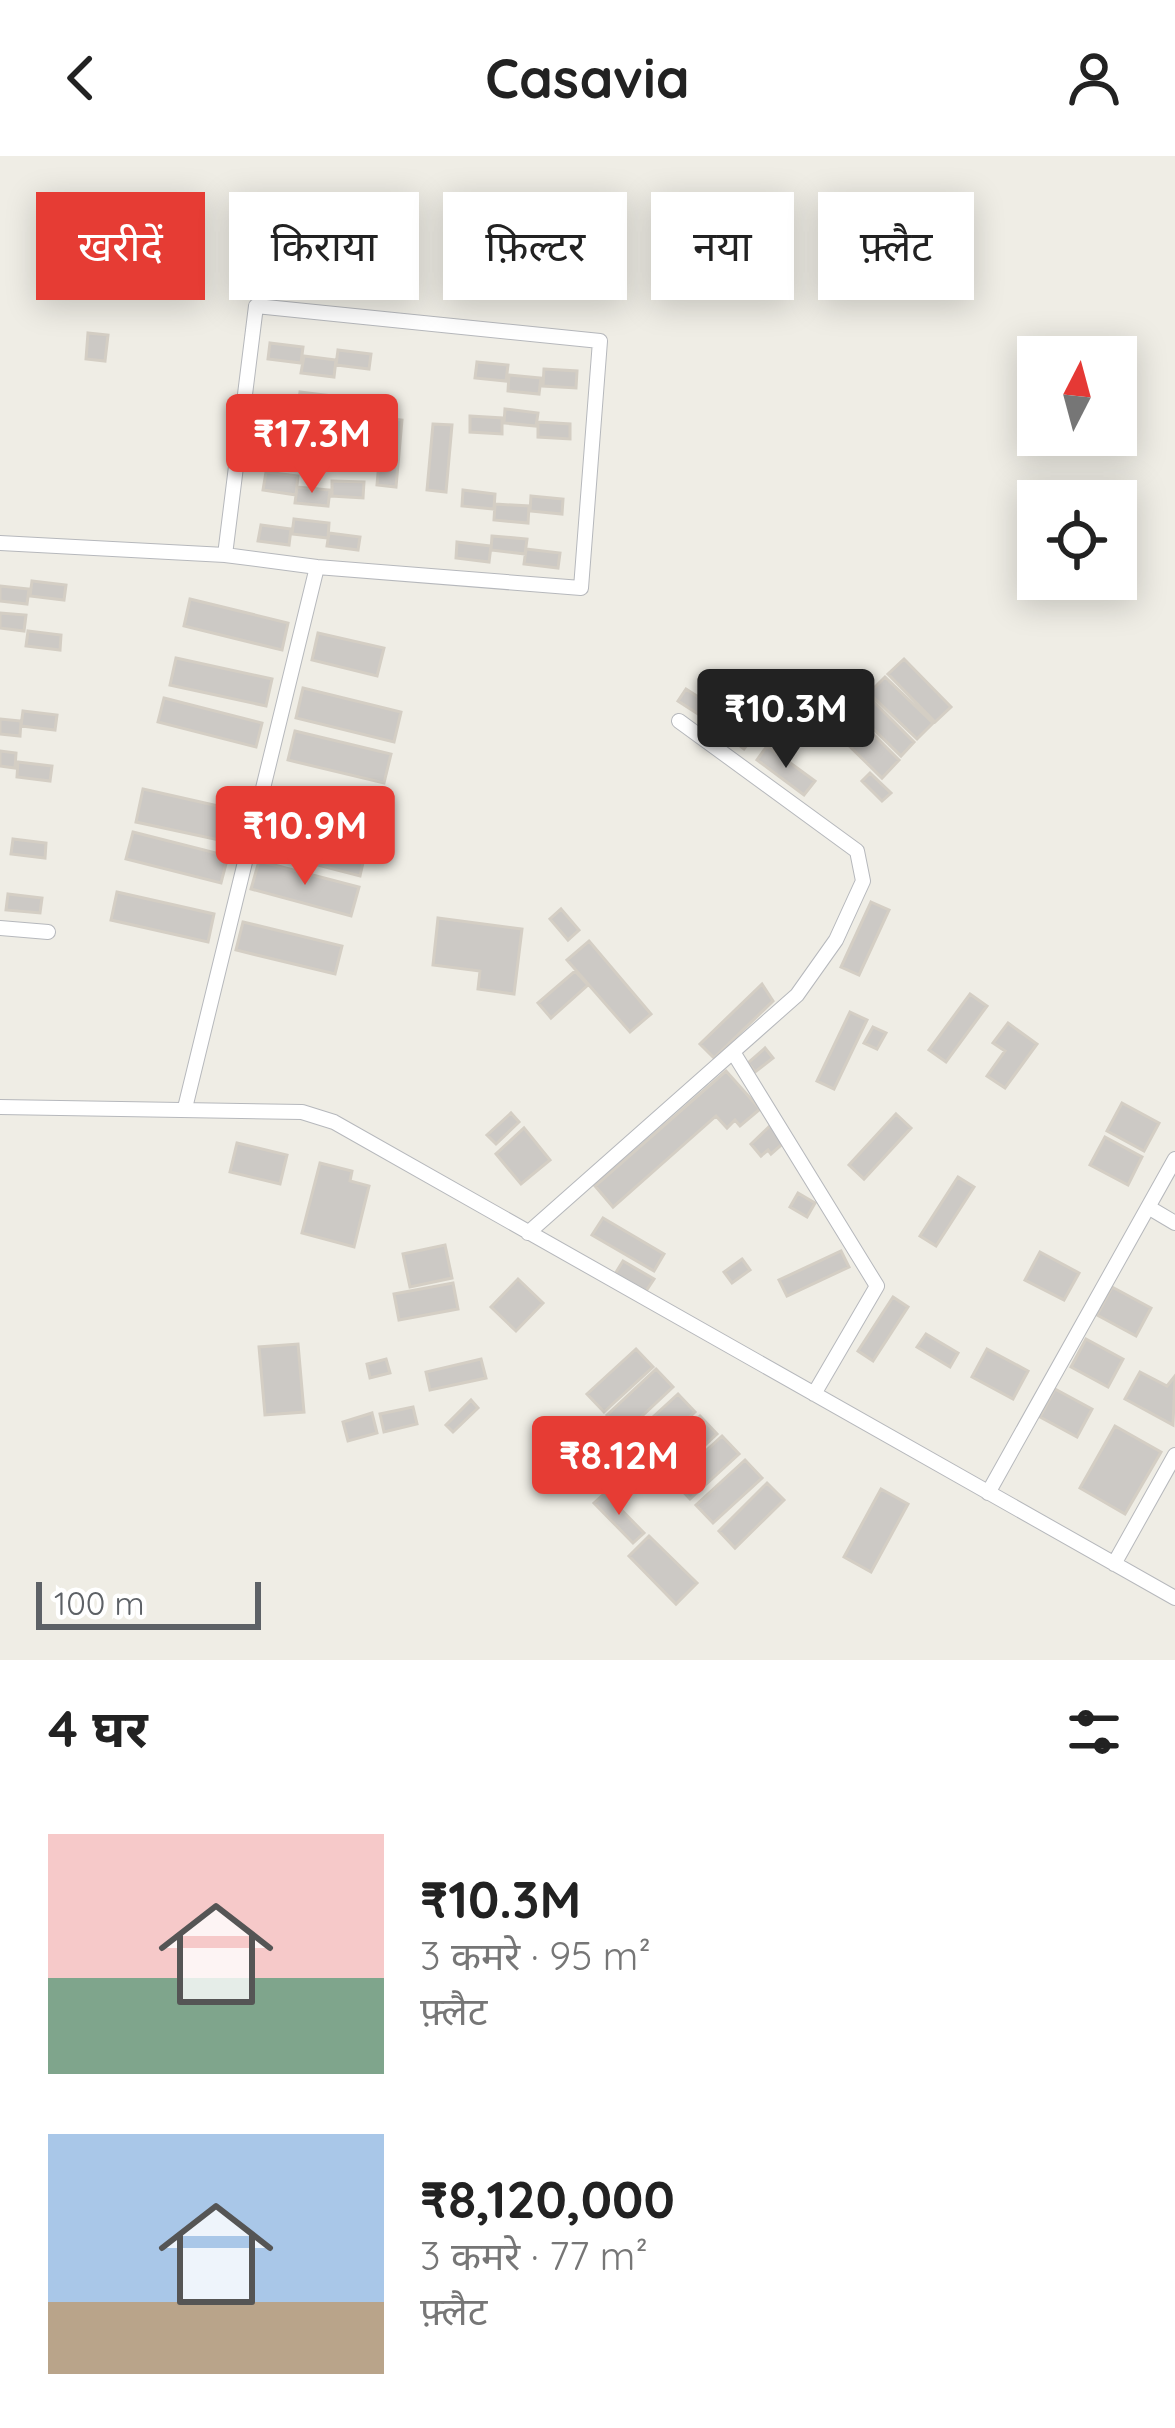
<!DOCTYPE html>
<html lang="hi">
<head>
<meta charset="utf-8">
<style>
  body { margin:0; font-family:Quicksand,"Noto Sans Devanagari",sans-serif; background:#f2f2f2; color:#222; height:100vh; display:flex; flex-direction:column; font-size:45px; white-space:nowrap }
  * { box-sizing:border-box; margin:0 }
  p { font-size:39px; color:#767676 }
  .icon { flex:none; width:66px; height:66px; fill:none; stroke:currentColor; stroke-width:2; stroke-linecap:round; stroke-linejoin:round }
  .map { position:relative; height:1504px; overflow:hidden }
  .details { display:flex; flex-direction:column; background:#fff; flex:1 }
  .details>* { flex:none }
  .hud { position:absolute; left:36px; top:36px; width:1104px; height:108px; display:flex; gap:24px }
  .needle { width:78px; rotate:6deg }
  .tools { position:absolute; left:1017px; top:180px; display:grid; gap:24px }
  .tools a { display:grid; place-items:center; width:120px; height:120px; border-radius:0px; background:#fff; box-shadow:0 6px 30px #0003; font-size:60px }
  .scale { position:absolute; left:36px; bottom:30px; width:225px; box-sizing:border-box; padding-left:12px; border:6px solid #5d6166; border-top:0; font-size:33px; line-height:42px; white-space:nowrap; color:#5d6166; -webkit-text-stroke:9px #fff; paint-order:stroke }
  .price { position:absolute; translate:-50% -102px; padding:0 27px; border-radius:12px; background:#e63c34; color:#fff; font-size:39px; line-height:78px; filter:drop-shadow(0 3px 6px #0008) }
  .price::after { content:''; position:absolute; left:50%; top:72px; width:36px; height:27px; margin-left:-18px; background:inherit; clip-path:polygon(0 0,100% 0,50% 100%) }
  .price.on { background:#222; color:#fff }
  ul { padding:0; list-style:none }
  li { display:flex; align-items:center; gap:36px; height:300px; padding:0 48px }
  li span { display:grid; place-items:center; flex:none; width:336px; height:240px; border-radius:0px; color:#555 }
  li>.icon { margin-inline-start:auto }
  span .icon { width:144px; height:144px; fill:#fffc; stroke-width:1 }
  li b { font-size:51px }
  h2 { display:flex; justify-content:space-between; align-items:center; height:144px; padding:0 48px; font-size:51px }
  .pill { padding:0 42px; border-radius:0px; background:#fff; box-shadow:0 6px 30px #0003; font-size:42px; line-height:108px }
  .pill.on { background:#e63c34; color:#fff }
  header { display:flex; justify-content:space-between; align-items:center; height:156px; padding:0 48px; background:#fff; font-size:54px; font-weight:700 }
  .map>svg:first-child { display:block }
</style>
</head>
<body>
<header><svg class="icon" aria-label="back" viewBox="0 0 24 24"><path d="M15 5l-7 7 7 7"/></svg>Casavia<svg class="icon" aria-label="person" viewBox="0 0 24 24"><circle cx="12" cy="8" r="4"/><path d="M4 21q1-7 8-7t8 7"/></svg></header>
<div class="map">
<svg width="1175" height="1504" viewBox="0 0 1175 1504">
  <rect width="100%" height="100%" fill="#efede5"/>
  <path fill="#ccc9c5" stroke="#d4cec4" stroke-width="3" d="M88,177L108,179L105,205L86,203Z
    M270,187L303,191L301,207L268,203Z
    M338,194L371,198L369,213L336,209Z
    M304,200L336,204L334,221L301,217Z
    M477,206L508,209L506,225L475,222Z
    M544,213L577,215L576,232L543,230Z
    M509,219L541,222L539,238L508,235Z
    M300,236L333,240L331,253L298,249Z
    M266,241L297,244L295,261L264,258Z
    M333,248L367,250L366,266L332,263Z
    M505,253L538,257L536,270L504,267Z
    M470,260L502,262V278L470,276Z
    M383,262L402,264L396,331L377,329Z
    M538,266L570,268V283L538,281Z
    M433,268L452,269L446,336L427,334Z
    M266,316L298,320L296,339L263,334Z
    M332,325L364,326L363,342L332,340Z
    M297,331L330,334L328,350L295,347Z
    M463,334L495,338L494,353L462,350Z
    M531,340L563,343L562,358L530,355Z
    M495,348L529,350L528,367L494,364Z
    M294,363L329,367L328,382L292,378Z
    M261,369L291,373L289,389L258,385Z
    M329,377L360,381L358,394L327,390Z
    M492,380L527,383L525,398L491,394Z
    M457,386L491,390L489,406L456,402Z
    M526,393L560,397L558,412L524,408Z
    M32,425L66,429L64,444L30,440Z
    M0,430L29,433L27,448L0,445Z
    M190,443L288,467L282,494L184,470Z
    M0,457L26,459L24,475L0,472Z
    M28,475L61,479L60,494L26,490Z
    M318,477L384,492L377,520L312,504Z
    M176,502L272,523L266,550L170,529Z
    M904,503L951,551L935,566L888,518Z
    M885,521L933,567L917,583L869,537Z
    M303,532L401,556L394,586L296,562Z
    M686,533L706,546L698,558L678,545Z
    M869,541L914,586L901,600L855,555Z
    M164,542L262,567L256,591L158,566Z
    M711,548L754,580L744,593L701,561Z
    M23,555L57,559L55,574L21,570Z
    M852,557L899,604L882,622L834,575Z
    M0,563L21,565L20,580L0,578Z
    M295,575L391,598L384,627L288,604Z
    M767,590L815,625L804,639L757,604Z
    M0,595L16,597L15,612L0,610Z
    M18,606L52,610L50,625L17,621Z
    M870,617L891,637L882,645L862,625Z
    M143,633L240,655L233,687L136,666Z
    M271,665L367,689L360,720L263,695Z
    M133,676L228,700L221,727L126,703Z
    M13,683L46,687L45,702L11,698Z
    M259,705L359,731L351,760L251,733Z
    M117,736L214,758L208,786L111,764Z
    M8,738L42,742L40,757L6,754Z
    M871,746L889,754L859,819L841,811Z
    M561,753L579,774L568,784L550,763Z
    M438,762L522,773L514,838L478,833L480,815L433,809Z
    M243,766L342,790L335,818L236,794Z
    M589,785L651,858L630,876L567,804Z
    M575,815L588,829L551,862L538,847Z
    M762,828L773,845L714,902L700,888Z
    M970,838L987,850L946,906L929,894Z
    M850,856L867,864L834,933L817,925Z
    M1008,867L1037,888L1005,932L987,920L1005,895L993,887Z
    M873,871L886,877L877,893L864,887Z
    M765,892L773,902L755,916L748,907Z
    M726,915L760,953L740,970L735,964L727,972L716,960L613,1051L595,1030Z
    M1122,947L1159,967L1144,995L1107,975Z
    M511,957L519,966L496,988L487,979Z
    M896,958L911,972L864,1023L849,1009Z
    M772,968L787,984L771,998L768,994L761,1000L751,988Z
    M524,972L550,1004L521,1028L496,998Z
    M1105,981L1142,1001L1128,1029L1090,1009Z
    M237,987L287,999L280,1028L230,1016Z
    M320,1007L352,1015L350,1025L369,1030L354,1091L302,1077Z
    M958,1021L974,1031L936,1090L920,1080Z
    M798,1037L815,1047L807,1061L790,1051Z
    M603,1062L664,1098L654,1115L592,1079Z
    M445,1089L452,1122L410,1131L403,1098Z
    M841,1095L849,1111L787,1140L779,1124Z
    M1040,1096L1079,1117L1064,1144L1025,1124Z
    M742,1103L750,1114L732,1127L724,1116Z
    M623,1105L654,1123L646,1135L615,1118Z
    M518,1123L543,1147L516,1175L491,1151Z
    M453,1127L458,1153L399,1164L394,1138Z
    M1112,1131L1151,1152L1136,1180L1097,1159Z
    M893,1141L908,1151L873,1205L858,1195Z
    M926,1178L958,1197L950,1211L917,1191Z
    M1086,1183L1123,1203L1108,1231L1071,1211Z
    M298,1188L304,1256L265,1259L259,1191Z
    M636,1193L653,1211L604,1256L587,1238Z
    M987,1193L1028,1215L1013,1243L972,1221Z
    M386,1203L390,1217L370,1222L367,1208Z
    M481,1203L486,1222L430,1234L426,1216Z
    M656,1213L673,1231L624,1277L607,1259Z
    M1140,1216L1167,1230L1175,1220L1173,1269L1125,1243Z
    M1055,1233L1092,1253L1077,1281L1040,1261Z
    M678,1238L695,1256L646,1301L629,1283Z
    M471,1244L478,1252L453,1276L446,1269Z
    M413,1251L417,1268L384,1276L380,1258Z
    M372,1257L377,1277L348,1285L343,1266Z
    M700,1260L717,1278L667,1324L651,1306Z
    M1115,1270L1161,1296L1125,1358L1080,1332Z
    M722,1280L739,1298L690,1343L673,1325Z
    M745,1304L762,1322L713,1367L696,1349Z
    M767,1327L784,1344L735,1392L719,1375Z
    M881,1333L908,1348L871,1416L844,1401Z
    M605,1337L644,1377L633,1387L594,1347Z
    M649,1380L697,1427L676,1448L629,1400Z"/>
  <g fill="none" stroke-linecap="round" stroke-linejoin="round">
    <defs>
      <path id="street" d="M0,387L225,399L317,411L581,432L600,185L256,150L225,399
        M0,772L48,776
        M733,896L877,1130L814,1238
        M0,951L302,956L334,966L1175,1442
        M185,952L317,411
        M1148,1051L1175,1067
        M528,1077L797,839L836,784L863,725L857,695L679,565
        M988,1337L1175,1003
        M1114,1408L1175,1299"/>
    </defs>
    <use href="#street" stroke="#b6b8bc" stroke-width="16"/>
    <use href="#street" stroke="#fff" stroke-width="14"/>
  </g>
</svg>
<div class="tools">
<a><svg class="needle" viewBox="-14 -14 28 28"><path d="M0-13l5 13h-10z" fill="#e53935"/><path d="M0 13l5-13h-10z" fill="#767676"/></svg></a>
<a><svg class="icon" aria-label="locate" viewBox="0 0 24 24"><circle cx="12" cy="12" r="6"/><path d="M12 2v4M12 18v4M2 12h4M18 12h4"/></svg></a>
</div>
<div class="scale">100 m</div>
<b class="price" style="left:312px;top:340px">₹17.3M</b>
<b class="price on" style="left:786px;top:615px">₹10.3M</b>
<b class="price" style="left:305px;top:732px">₹10.9M</b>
<b class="price" style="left:619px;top:1362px">₹8.12M</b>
<div class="hud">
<a class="pill on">खरीदें</a>
<a class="pill">किराया</a>
<a class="pill">फ़िल्टर</a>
<a class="pill">नया</a>
<a class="pill">फ़्लैट</a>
</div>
</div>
<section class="details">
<h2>4 घर<svg class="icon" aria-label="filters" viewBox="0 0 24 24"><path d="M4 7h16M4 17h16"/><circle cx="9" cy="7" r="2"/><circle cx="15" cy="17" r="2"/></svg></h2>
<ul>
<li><span style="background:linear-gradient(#f6c9c9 60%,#7fa58c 0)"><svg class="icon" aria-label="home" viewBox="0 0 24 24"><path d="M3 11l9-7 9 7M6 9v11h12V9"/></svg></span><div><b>₹10.3M</b><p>3 कमरे · 95 m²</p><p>फ़्लैट</p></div></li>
<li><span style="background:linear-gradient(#a9c7e8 70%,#b9a48a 0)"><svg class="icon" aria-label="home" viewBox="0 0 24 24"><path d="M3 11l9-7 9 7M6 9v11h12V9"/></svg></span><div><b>₹8,120,000</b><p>3 कमरे · 77 m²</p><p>फ़्लैट</p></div></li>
</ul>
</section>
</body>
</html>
